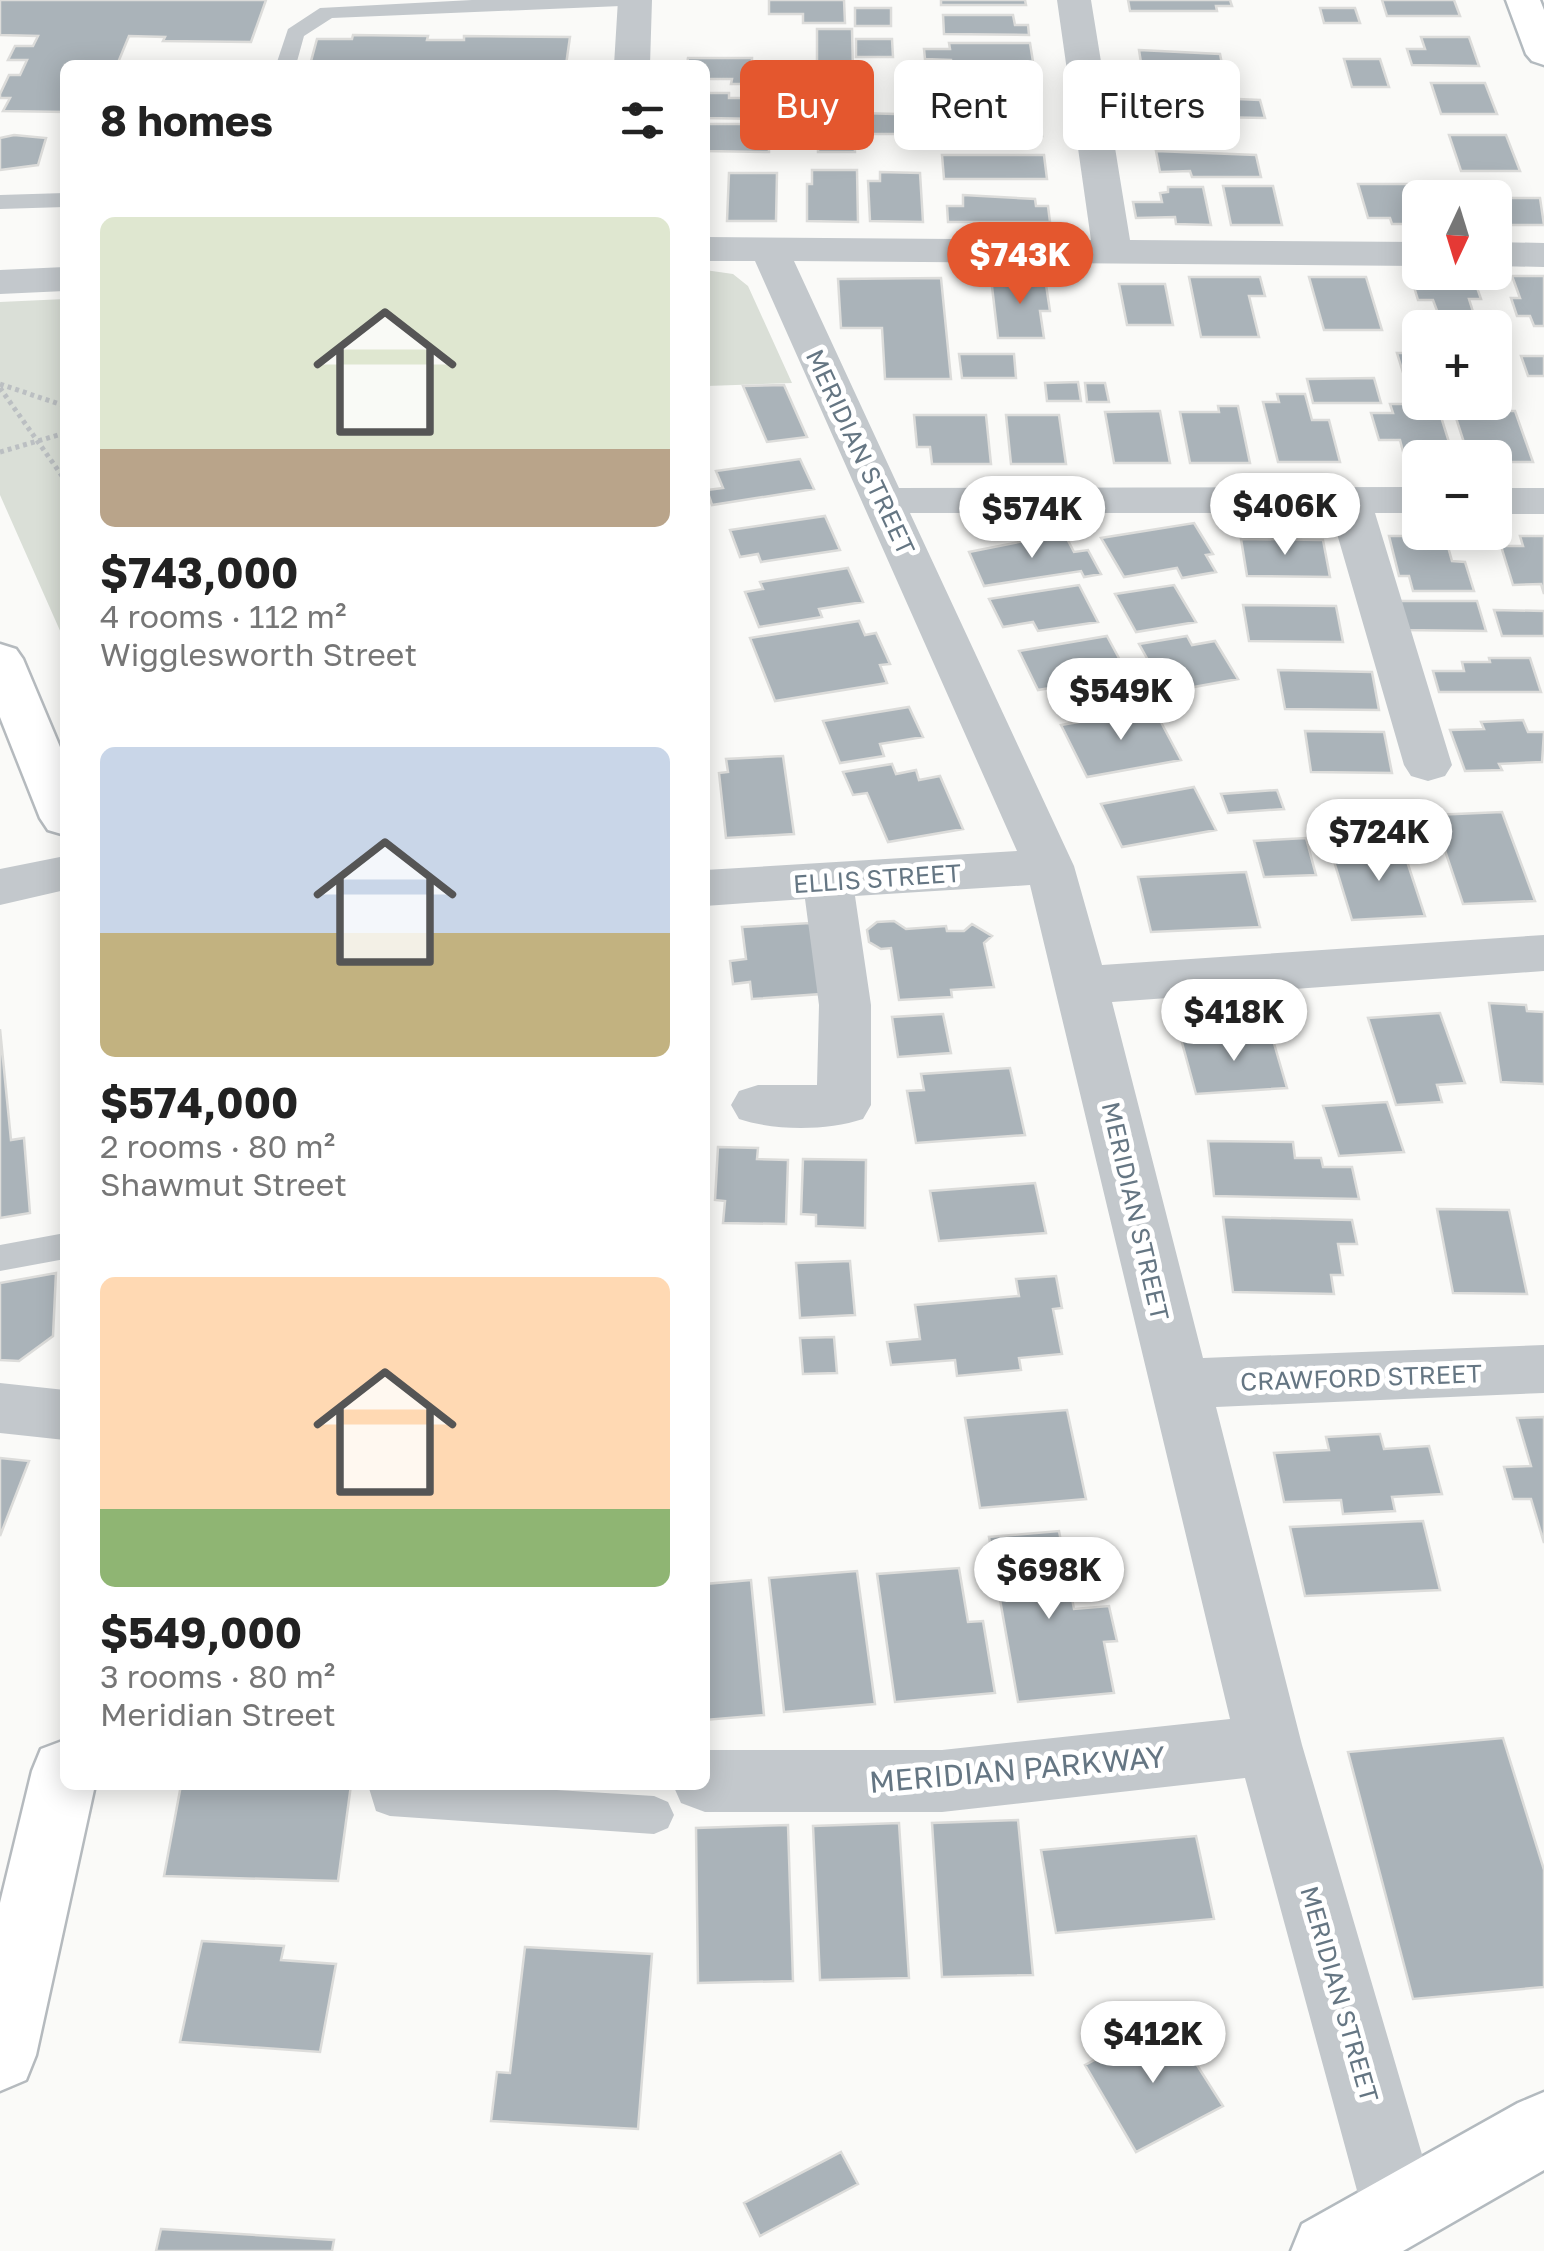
<!DOCTYPE html>
<html lang="en">
<head>
<meta charset="utf-8">
<style>
  body { margin:0; font-family:"Golos Text",sans-serif; background:#f2f2f2; color:#222; height:100vh; display:flex; flex-direction:column; font-size:38px; white-space:nowrap }
  * { box-sizing:border-box; margin:0 }
  p { font-size:32px; color:#767676 }
  .icon { flex:none; width:55px; height:55px; fill:none; stroke:currentColor; stroke-width:2; stroke-linecap:round; stroke-linejoin:round }
  .map { position:relative; flex:1; overflow:hidden }
  .side { position:absolute; left:60px; top:60px; width:650px; height:1730px; display:flex; flex-direction:column; background:#fff; border-radius:15px; box-shadow:0 5px 25px #0003 }
  .side>* { flex:none }
  .hud { position:absolute; left:740px; top:60px; width:652px; height:90px; display:flex; gap:20px }
  .needle { width:65px; rotate:184deg }
  .fabs { position:absolute; left:1402px; top:180px; display:grid; gap:20px }
  .fabs a { display:grid; place-items:center; width:110px; height:110px; border-radius:15px; background:#fff; box-shadow:0 5px 25px #0003; font-size:50px }
  .price { position:absolute; translate:-50% -85px; padding:0 22px; border-radius:35px; background:#fff; color:#222; font-size:32px; line-height:65px; filter:drop-shadow(0 2px 5px #0008) }
  .price::after { content:''; position:absolute; left:50%; top:60px; width:30px; height:22px; margin-left:-15px; background:inherit; clip-path:polygon(0 0,100% 0,50% 100%) }
  .price.on { background:#e4572e; color:#fff }
  ul { padding:0; list-style:none }
  li { display:grid; align-content:center; gap:20px; height:530px; padding:0 40px }
  li span { display:grid; place-items:center; height:310px; border-radius:15px; color:#555 }
  li>.icon { margin-inline-start:auto }
  span .icon { width:180px; height:180px; fill:#fffc; stroke-width:1 }
  li b { font-size:42px }
  h2 { display:flex; justify-content:space-between; align-items:center; height:120px; padding:0 40px; font-size:42px }
  .tag { padding:0 35px; border-radius:15px; background:#fff; box-shadow:0 5px 25px #0003; font-size:35px; line-height:90px }
  .tag.on { background:#e4572e; color:#fff }
  .map>svg:first-child { display:block }
</style>
</head>
<body>
<div class="map">
<svg width="1544" height="2251" viewBox="0 0 1544 2251">
  <rect width="100%" height="100%" fill="#fafaf8"/>
  <path fill="#dadfd7" d="M705,270L733,274L748,286L792,383L707,386L705,561Z
    M65,299V642L0,495V302Z"/>
  <path fill="#aab3b9" stroke="#dcdcda" stroke-width="2.5" d="M0,0H266L251,42L163,41L165,37L129,36L117,65H65V112L3,111L10,98H0V94L9,75H20L27,60H8L15,46H33L38,36L0,35Z
    M769,0H844L845,23H803V14H769Z
    M941,0H1025L1026,5H941Z
    M1128,0H1230L1232,6H1216L1217,11H1130Z
    M1382,0H1454L1460,16H1387Z
    M855,8H891V26H855Z
    M1320,8H1355L1360,23H1324Z
    M943,15H1013L1015,25H1028L1029,35L944,34Z
    M817,29H852L855,152H818V124H806V90H817Z
    M353,35L428,36L427,40H464V36L570,37L566,65H310L317,39H352Z
    M1421,37H1469L1479,66L1412,65L1407,49H1425Z
    M856,39H892L893,57H856Z
    M949,43H1030L1034,68H951V60L925,59L924,49H950Z
    M1139,50L1220,54L1223,69H1142Z
    M688,58H752V64L791,65V84H731L732,79H705V65H687Z
    M1344,59H1380L1389,87H1352Z
    M1431,83H1485L1497,114H1441Z
    M967,86L1036,87L1039,110H937L936,94H968Z
    M705,93H729V98H771L770,119L705,118Z
    M1146,95L1260,100L1265,118L1150,116Z
    M858,113L896,114L897,134H859Z
    M938,120H1040L1042,136H1029V146L940,145Z
    M705,124H761V135H769V152L705,151Z
    M14,135L46,138L38,165L0,170V138Z
    M1449,135H1506L1520,171H1461Z
    M1156,151L1256,155L1261,177H1192L1190,171L1160,172Z
    M942,155H1044L1047,179H944Z
    M812,170H857L858,222L807,221V184H812Z
    M880,172L920,173L923,222L870,221L868,181H880Z
    M729,173H777L776,221H727Z
    M1358,184H1410L1420,224H1392L1390,218H1368Z
    M1223,186H1273L1282,225H1231Z
    M1168,187H1203L1211,225L1176,224L1175,217L1136,218L1133,202H1162L1160,193L1168,192Z
    M963,195L1035,199L1036,206H1048L1050,222H948L947,206H963Z
    M1495,198H1540L1544,225H1495Z
    M1473,276L1481,299H1469L1474,315L1439,316L1433,300H1418L1411,277Z
    M1512,276H1544V326H1534L1530,316H1517L1511,298H1520Z
    M1189,277H1260L1265,296H1249L1259,337H1201Z
    M1309,277H1366L1382,330H1324Z
    M941,278L951,379H885L882,328H841L838,279Z
    M991,278H1045L1050,311H1040L1044,338H998Z
    M1119,284H1165L1173,325H1127Z
    M1397,353H1420V379H1405Z
    M959,354H1014L1016,378H962Z
    M1521,356H1544V376H1528Z
    M1374,378L1381,403H1313L1307,379Z
    M1078,382L1081,401H1047L1045,383Z
    M1085,383H1105L1109,402H1087Z
    M784,385L807,437L767,442L743,386Z
    M1277,394H1305L1312,420H1329L1340,462H1278L1263,402H1279Z
    M1390,404H1437L1454,458H1420V463H1406L1400,440H1379L1371,413H1393Z
    M1218,406H1238L1250,463H1190L1180,412H1219Z
    M1160,411L1170,463H1114L1105,412Z
    M1492,411H1515L1533,462H1495V458H1469L1456,418H1495Z
    M914,415H986L991,464H932L930,447H917Z
    M1006,415H1059L1066,464H1011Z
    M800,459L814,489L712,505L707,490L723,488L716,471Z
    M825,516L840,550L761,562L758,554L740,557L730,530Z
    M1194,523L1213,554L1206,555L1216,572L1182,578L1177,568L1124,577L1101,538Z
    M1064,533L1074,552L1088,550L1101,574L1084,577L1081,571L984,586L969,552Z
    M1389,536H1445L1452,561L1465,562L1474,591H1413L1409,576H1399Z
    M1520,536H1544V594L1541,584L1513,585L1501,546H1523Z
    M1241,539L1323,540L1330,577L1247,576Z
    M848,568L863,602L819,609L822,617L759,627L745,592L763,589L760,582Z
    M1079,585L1098,622L1038,631L1033,622L1003,627L989,599Z
    M1174,585L1196,622L1136,632L1115,594Z
    M1400,601H1477L1486,631L1400,630Z
    M1243,605L1336,606L1343,642L1249,641Z
    M1494,610L1544,611V636H1502Z
    M859,621L865,635L876,633L890,664L880,665L887,683L775,701L750,638Z
    M1107,636L1128,675L1038,690L1019,651Z
    M1187,636L1192,645L1215,641L1238,679L1166,692L1139,644Z
    M1489,658H1530L1541,692H1439L1433,671H1464L1462,662H1490Z
    M1278,670L1372,672L1379,710L1285,709Z
    M909,707L923,737L880,744L884,756L840,763L823,721Z
    M1154,709L1181,760L1087,777L1061,725Z
    M1523,720L1528,732H1544L1542,762L1499,764L1502,770L1465,771L1450,730L1484,729L1481,722Z
    M1305,731L1384,732L1392,773L1311,772Z
    M783,756L794,834L726,838L719,773L728,772L726,759Z
    M892,764L896,774L916,770L919,780L940,776L963,829L888,842L867,793L853,795L843,772Z
    M1194,787L1216,830L1122,847L1101,804Z
    M1277,790L1284,809L1228,813L1221,794Z
    M1502,812L1535,901L1463,904L1433,815Z
    M1306,838L1316,875L1264,877L1254,841Z
    M1401,843L1425,916L1352,920L1333,858L1365,856L1361,845Z
    M1246,872L1260,927L1151,932L1138,877Z
    M894,921L906,929L946,926L947,931H964L972,924L992,936L984,943L994,987L951,990L952,997L899,1000L891,948L881,949L869,942L867,930L877,922Z
    M810,923L821,994L752,999L750,982L733,984L730,961L746,959L742,927Z
    M1489,1003L1526,1005L1527,1011L1544,1012V1084L1501,1082Z
    M1440,1013L1465,1083L1437,1085L1442,1102L1396,1105L1368,1018Z
    M943,1014L951,1053L898,1057L892,1017Z
    M0,1029L11,1140L24,1138L30,1213L0,1218Z
    M1271,1033L1287,1088L1196,1094L1181,1039Z
    M1010,1068L1025,1135L916,1143L907,1091L924,1090L921,1074Z
    M1387,1102L1404,1152L1339,1156L1323,1106Z
    M1208,1141L1293,1142L1295,1158H1321L1323,1167H1352L1359,1199L1214,1196Z
    M718,1147L758,1148L757,1159L788,1160L786,1224L723,1223L725,1201L715,1200Z
    M803,1159L866,1160L865,1228L816,1226V1215L801,1214Z
    M1035,1183L1046,1233L939,1241L930,1191Z
    M1437,1209L1509,1210L1527,1294L1453,1293Z
    M1223,1217L1352,1220L1357,1244H1338L1343,1275H1331L1334,1294L1233,1292Z
    M850,1261L855,1315L800,1318L796,1263Z
    M56,1273L53,1336L19,1361L0,1360V1283Z
    M1056,1276L1062,1308L1053,1309L1062,1354L1019,1358L1021,1370L957,1376L955,1360L891,1365L887,1342L920,1339L915,1305L1019,1296L1016,1279Z
    M834,1337L837,1373L803,1374L800,1338Z
    M1067,1410L1086,1499L980,1508L965,1418Z
    M1544,1417V1543L1531,1499H1513L1504,1467L1531,1466L1517,1418Z
    M1380,1434L1384,1449L1429,1446L1442,1494L1392,1497L1395,1511L1343,1514L1341,1500L1284,1502L1274,1453L1329,1450L1326,1437Z
    M0,1458L29,1461L0,1536Z
    M1423,1521L1440,1590L1305,1596L1290,1527Z
    M1059,1531L1074,1609L1109,1606L1117,1641L1104,1642L1114,1693L1018,1702L989,1537Z
    M959,1568L968,1622L983,1621L995,1693L895,1702L877,1574Z
    M857,1571L875,1704L784,1712L769,1578Z
    M751,1580L764,1715L705,1720V1584Z
    M1503,1738L1544,1870V1987L1413,1999L1348,1752Z
    M181,1785H351L338,1881L164,1876Z
    M1018,1820L1033,1975L942,1977L932,1823Z
    M899,1823L909,1978L820,1980L813,1826Z
    M788,1825L793,1981L698,1983L696,1828Z
    M1196,1836L1214,1919L1056,1933L1041,1850Z
    M202,1941L284,1946L281,1960L336,1964L320,2052L180,2042Z
    M525,1947L652,1954L638,2129L491,2121L497,2072L510,2073Z
    M1169,2021L1223,2106L1136,2152L1085,2065Z
    M841,2152L858,2184L760,2236L744,2203Z
    M161,2229L334,2240L332,2251H156Z"/>
  <g fill="none" stroke-linecap="round" stroke-linejoin="round">
    <defs>
      <path id="secondary" d="M1506,0H1540L1544,10V65L1532,61L1526,54Z
        M1544,2092V2170L1403,2251H1291L1302,2224L1518,2103Z"/>
      <path id="primary" d="M0,644L16,649L23,659L65,759V835L48,830L40,818L0,717Z
        M65,1740V1785H95L36,2055L26,2080L0,2091V1903L32,1771L41,1749Z"/>
    </defs>
    <use href="#secondary" stroke="#b3babf" stroke-width="5"/>
    <use href="#primary" stroke="#b5babe" stroke-width="5"/>
    <path stroke="#bbbfc2" stroke-width="5" stroke-dasharray="4 4" stroke-linecap="butt" d="M0,384L65,406
      M0,388L65,480
      M0,452L65,433"/>
    <path fill="#c3c8cc" fill-rule="evenodd" d="M472,0H631L621,6L332,18L304,36L296,65H276L288,29L320,8Z
      M65,193V207L0,209V195Z
      M65,1233V1259L0,1271V1245Z
      M368,1785H476L654,1796L668,1802L674,1815L668,1828L654,1834L390,1816L376,1811Z"/>
    <path fill="#c3c8cc" fill-rule="evenodd" d="M618,0H652L650,65H614Z
      M1057,0H1091L1130,240L1420,242V266L794,261L899,488L1420,487V513H1375L1452,765L1445,776L1428,781L1411,776L1404,765L1331,513H910L1074,866L1102,965L1544,935V971L1112,1002L1203,1358L1544,1345V1393L1216,1407L1302,1745L1438,2209L1427,2236L1400,2247L1373,2236L1362,2209L1245,1778L942,1812H705L681,1803L673,1785H705V1750H942L1230,1719L1030,885L855,896L871,1005V1105L863,1119C827,1131 775,1131 739,1119L731,1105L739,1091L758,1085H817L819,1005L805,899L705,906V870L1017,851L755,261H705V237L1091,240Z
      M1495,242L1544,243V267L1495,266Z
      M65,267V291L0,294V270Z
      M1495,488H1544V514H1495Z
      M65,856V890L0,905V869Z
      M0,1383L65,1390V1440L0,1433Z"/>
    <use href="#secondary" fill="#fff" fill-rule="evenodd"/>
    <use href="#primary" fill="#fff" fill-rule="evenodd"/>
  </g>
  <g text-anchor="middle" dominant-baseline="central" stroke-width="10" stroke-linejoin="round" paint-order="stroke">
    <g font-size="25" fill="#657683" stroke="#fff">
      <text transform="translate(861 452) rotate(65)">MERIDIAN STREET</text>
      <text transform="translate(877 878) rotate(-4)">ELLIS STREET</text>
      <text transform="translate(1136 1211) rotate(77)">MERIDIAN STREET</text>
      <text transform="translate(1361 1377) rotate(-2)">CRAWFORD STREET</text>
      <text transform="translate(1340 1994) rotate(74)">MERIDIAN STREET</text>
    </g>
    <g font-size="30" fill="#657683" stroke="#fff">
      <text transform="translate(1017 1769) rotate(-5)">MERIDIAN PARKWAY</text>
    </g>
  </g>
</svg>
<div class="fabs">
<a><svg class="needle" viewBox="-14 -14 28 28"><path d="M0-13l5 13h-10z" fill="#e53935"/><path d="M0 13l5-13h-10z" fill="#767676"/></svg></a>
<a>+</a>
<a>−</a>
</div>
<b class="price on" style="left:1020px;top:307px">$743K</b>
<b class="price" style="left:1285px;top:558px">$406K</b>
<b class="price" style="left:1032px;top:561px">$574K</b>
<b class="price" style="left:1121px;top:743px">$549K</b>
<b class="price" style="left:1379px;top:884px">$724K</b>
<b class="price" style="left:1234px;top:1064px">$418K</b>
<b class="price" style="left:1049px;top:1622px">$698K</b>
<b class="price" style="left:1153px;top:2086px">$412K</b>
<div class="hud">
<a class="tag on">Buy</a>
<a class="tag">Rent</a>
<a class="tag">Filters</a>
</div>
<section class="side">
<h2>8 homes<svg class="icon" aria-label="filters" viewBox="0 0 24 24"><path d="M4 7h16M4 17h16"/><circle cx="9" cy="7" r="2"/><circle cx="15" cy="17" r="2"/></svg></h2>
<ul>
<li><span style="background:linear-gradient(#dfe7d0 75%,#b9a48a 0)"><svg class="icon" aria-label="home" viewBox="0 0 24 24"><path d="M3 11l9-7 9 7M6 9v11h12V9"/></svg></span><div><b>$743,000</b><p>4 rooms · 112 m²</p><p>Wigglesworth Street</p></div></li>
<li><span style="background:linear-gradient(#c9d6e8 60%,#c2b280 0)"><svg class="icon" aria-label="home" viewBox="0 0 24 24"><path d="M3 11l9-7 9 7M6 9v11h12V9"/></svg></span><div><b>$574,000</b><p>2 rooms · 80 m²</p><p>Shawmut Street</p></div></li>
<li><span style="background:linear-gradient(#ffd9b3 75%,#8fb573 0)"><svg class="icon" aria-label="home" viewBox="0 0 24 24"><path d="M3 11l9-7 9 7M6 9v11h12V9"/></svg></span><div><b>$549,000</b><p>3 rooms · 80 m²</p><p>Meridian Street</p></div></li>
</ul>
</section>
</div>
</body>
</html>
